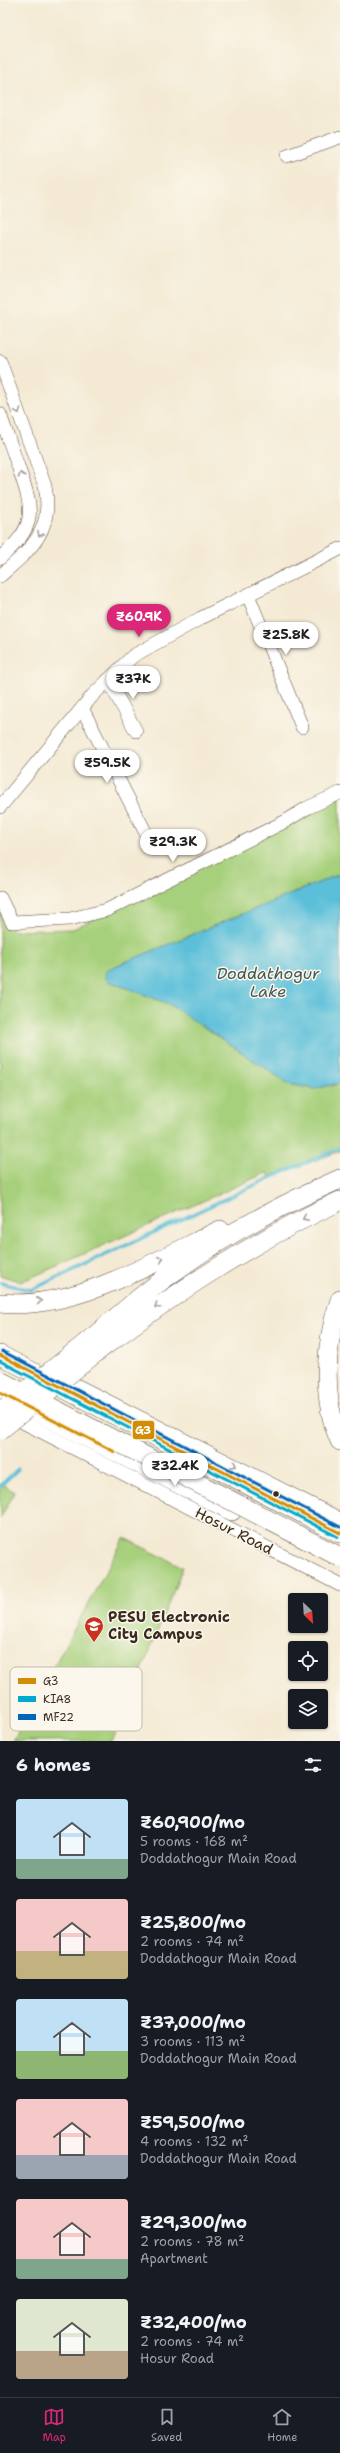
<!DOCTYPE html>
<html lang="en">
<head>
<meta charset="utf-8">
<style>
  body { margin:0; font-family:"Shantell Sans",sans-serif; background:#20242c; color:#f1f3f6; height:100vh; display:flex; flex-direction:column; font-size:15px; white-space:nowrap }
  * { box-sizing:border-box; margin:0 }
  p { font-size:13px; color:#9ea1a6 }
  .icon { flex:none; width:22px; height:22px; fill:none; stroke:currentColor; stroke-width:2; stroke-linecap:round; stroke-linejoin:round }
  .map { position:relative; height:1741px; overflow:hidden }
  .panel { display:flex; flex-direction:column; background:#171b24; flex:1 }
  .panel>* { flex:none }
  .needle { width:26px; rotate:155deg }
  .fabs { position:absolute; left:288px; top:1593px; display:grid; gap:8px }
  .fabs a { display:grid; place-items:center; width:40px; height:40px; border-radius:4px; background:#171b24; box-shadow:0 1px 3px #0004; font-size:20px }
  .price { position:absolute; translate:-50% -34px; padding:0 9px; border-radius:14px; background:#fff; color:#222; font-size:13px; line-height:26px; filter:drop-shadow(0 1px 2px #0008) }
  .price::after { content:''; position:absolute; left:50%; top:24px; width:12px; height:9px; margin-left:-6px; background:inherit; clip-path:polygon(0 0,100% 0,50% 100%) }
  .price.current { background:#db2777; color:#fff }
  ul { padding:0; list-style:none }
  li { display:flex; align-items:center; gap:12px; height:100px; padding:0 16px }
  li span { display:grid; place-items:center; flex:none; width:112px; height:80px; border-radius:4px; color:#555 }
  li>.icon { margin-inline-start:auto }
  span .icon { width:48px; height:48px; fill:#fffc; stroke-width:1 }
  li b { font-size:17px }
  h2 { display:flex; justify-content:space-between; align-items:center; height:48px; padding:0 16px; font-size:17px }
  .menu { display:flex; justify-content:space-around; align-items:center; height:56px; border-top:1px solid #363941; background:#171b24; font-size:11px; color:#9ea1a6 }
  .menu a { display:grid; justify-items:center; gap:2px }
  .menu .current { color:#db2777 }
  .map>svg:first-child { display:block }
</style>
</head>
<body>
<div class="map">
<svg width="340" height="1741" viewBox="0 0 340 1741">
  <rect width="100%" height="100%" fill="#fbf7ec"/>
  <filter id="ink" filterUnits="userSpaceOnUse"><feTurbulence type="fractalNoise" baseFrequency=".025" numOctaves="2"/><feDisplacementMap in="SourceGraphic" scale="8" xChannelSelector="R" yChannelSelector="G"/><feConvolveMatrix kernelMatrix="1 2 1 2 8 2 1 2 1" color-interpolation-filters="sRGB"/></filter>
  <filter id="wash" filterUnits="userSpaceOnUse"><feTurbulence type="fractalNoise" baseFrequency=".012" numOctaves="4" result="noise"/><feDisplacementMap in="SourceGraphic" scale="16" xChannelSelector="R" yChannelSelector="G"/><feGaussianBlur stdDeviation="0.9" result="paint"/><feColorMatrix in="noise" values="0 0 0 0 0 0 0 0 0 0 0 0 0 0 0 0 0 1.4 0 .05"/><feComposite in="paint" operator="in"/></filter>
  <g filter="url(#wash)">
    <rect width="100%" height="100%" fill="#f4ead4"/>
    <path fill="#a7d07c" stroke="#717d4d" d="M340,797V874L109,969L105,972L111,982L169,1004L269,1068L275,1075L332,1086L340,1083V1151L272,1177L266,1173L21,1282L0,1275V907L13,931L73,929Z
      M0,1483L15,1492L0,1519Z
      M124,1538L183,1567L126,1710L111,1741H13Z"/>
    <path fill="#5bbfd9" stroke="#4b747c" d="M340,874V1083L315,1089L289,1084L169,1004L108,981L105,977L108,969Z"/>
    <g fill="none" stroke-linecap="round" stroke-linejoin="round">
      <path stroke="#5bbfd9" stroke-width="3.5" d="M0,1283L31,1290L272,1177L340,1148
        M0,1486L18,1469"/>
    </g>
  </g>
  <g filter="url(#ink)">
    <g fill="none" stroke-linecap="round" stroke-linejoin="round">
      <defs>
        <path id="minor" d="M287,156L340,137
          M0,361L45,486C54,531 31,549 0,576
          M0,414C6,432 13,451 19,469C34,512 37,526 0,558
          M248,595L302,727
          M108,680L136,731
          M82,708L154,849
          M0,807L93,695L133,656L201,618L340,549
          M0,898L12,922L70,919L107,910L286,821L307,808L340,793
          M76,1385L340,1519
          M9,1415L340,1585"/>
        <path id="highway" d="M340,1300C325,1343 321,1398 340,1441
          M0,1303C73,1311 157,1261 220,1230
          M87,1342C106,1327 124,1310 143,1295C203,1247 271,1209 340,1179
          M99,1350C175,1293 253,1241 340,1201
          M0,1355L340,1533
          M0,1393L232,1511"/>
      </defs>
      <use href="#minor" stroke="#574739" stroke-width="14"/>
      <use href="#highway" stroke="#574739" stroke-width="20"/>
      <use href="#minor" stroke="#fff" stroke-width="13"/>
      <use href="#highway" stroke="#fff" stroke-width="19"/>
      <defs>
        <path id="highway-bridge" d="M0,1381L340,1557
          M0,1412L87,1342
          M0,1430L99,1350"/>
      </defs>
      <use href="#highway-bridge" stroke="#574739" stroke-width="20" stroke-linecap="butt"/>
      <use href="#highway-bridge" stroke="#fff" stroke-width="19"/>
      <defs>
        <path id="bus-1" d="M0,1355L340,1533
          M0,1393L115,1452"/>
        <path id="bus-2" d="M0,1361L338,1537"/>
        <path id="bus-3" d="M2,1351L340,1527"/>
      </defs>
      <use href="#bus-1" stroke="#fbf7ec" stroke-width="6"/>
      <use href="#bus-2" stroke="#fbf7ec" stroke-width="6"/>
      <use href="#bus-3" stroke="#fbf7ec" stroke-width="6"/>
      <use href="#bus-1" stroke="#d18d06" stroke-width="3"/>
      <use href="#bus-2" stroke="#00a9ce" stroke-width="3"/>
      <use href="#bus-3" stroke="#0065bd" stroke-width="3"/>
    </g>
    <defs><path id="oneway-chevron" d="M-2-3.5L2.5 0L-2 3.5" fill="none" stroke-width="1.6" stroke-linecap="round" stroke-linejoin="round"/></defs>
    <g stroke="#a79f9a">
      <use href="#oneway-chevron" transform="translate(18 411) rotate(70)"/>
      <use href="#oneway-chevron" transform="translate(21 475) rotate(-109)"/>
      <use href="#oneway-chevron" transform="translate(40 534) rotate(120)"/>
      <use href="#oneway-chevron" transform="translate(305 1218) rotate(154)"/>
      <use href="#oneway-chevron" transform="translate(161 1259) rotate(-26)"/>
      <use href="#oneway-chevron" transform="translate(39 1301) rotate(-8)"/>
      <use href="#oneway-chevron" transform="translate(157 1306) rotate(145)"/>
      <use href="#oneway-chevron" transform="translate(234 1465) rotate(27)"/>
    </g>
  </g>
  <defs>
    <symbol id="university-pin" viewBox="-11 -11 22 30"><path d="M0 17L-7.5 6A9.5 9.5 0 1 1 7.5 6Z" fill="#c8321e" stroke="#fbf7ec"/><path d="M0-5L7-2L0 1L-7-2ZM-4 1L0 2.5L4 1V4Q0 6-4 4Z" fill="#fff"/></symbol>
  </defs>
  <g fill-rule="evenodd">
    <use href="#university-pin" x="83" y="1615" width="22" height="30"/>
  </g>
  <circle fill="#3b2a1e" stroke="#fbf7ec" stroke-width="1.5" cx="276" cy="1494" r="3.5"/>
  <g text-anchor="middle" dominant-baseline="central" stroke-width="3" stroke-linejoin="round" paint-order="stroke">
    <g font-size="15" fill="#3b2a1e" stroke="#fbf7ec">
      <text transform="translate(234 1531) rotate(27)">Hosur Road</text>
    </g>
    <g font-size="15" font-weight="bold" fill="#3b2a1e" stroke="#fbf7ec" text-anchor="start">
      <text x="108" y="1617">PESU Electronic<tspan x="108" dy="17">City Campus</tspan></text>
    </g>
    <g font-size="16" font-style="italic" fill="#455756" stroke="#fbf7ec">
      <text x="268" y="973">Doddathogur<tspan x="268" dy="18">Lake</tspan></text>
    </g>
  </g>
  <rect x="10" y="1667" width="132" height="64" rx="6" fill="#fbf7ec" stroke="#c1baae" stroke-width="1"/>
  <rect x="18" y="1678" width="18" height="6" fill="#d18d06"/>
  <rect x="18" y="1696" width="18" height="6" fill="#00a9ce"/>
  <rect x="18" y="1714" width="18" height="6" fill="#0065bd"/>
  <g font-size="11" fill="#3b2a1e">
    <text x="43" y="1685">G3</text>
    <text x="43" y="1703">KIA8</text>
    <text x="43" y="1721">MF22</text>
  </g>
  <rect stroke="#fbf7ec" stroke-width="1.5" x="132" y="1420" width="23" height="20" rx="4" fill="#d18d06"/>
  <g font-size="11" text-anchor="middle" font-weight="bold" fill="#fff">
    <text x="143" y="1434">G3</text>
  </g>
</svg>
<div class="fabs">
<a><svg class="needle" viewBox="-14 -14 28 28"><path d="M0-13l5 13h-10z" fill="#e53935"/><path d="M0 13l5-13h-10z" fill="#9ea1a6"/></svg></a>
<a><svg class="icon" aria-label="locate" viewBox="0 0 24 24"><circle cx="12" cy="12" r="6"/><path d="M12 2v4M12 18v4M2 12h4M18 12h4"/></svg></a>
<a><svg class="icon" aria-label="layers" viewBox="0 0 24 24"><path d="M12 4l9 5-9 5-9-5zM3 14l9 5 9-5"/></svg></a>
</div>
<b class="price current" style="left:139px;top:638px">₹60.9K</b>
<b class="price" style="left:286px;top:656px">₹25.8K</b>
<b class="price" style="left:133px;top:700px">₹37K</b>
<b class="price" style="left:107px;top:784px">₹59.5K</b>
<b class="price" style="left:173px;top:863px">₹29.3K</b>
<b class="price" style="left:175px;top:1487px">₹32.4K</b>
</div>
<section class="panel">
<h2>6 homes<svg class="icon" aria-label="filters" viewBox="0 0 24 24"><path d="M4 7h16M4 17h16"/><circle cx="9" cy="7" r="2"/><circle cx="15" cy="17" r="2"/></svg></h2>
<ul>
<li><span style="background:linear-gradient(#bfe0f5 75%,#7fa58c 0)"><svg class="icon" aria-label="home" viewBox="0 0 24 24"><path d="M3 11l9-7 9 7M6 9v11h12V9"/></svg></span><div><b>₹60,900/mo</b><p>5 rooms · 168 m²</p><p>Doddathogur Main Road</p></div></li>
<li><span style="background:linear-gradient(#f6c9c9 65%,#c2b280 0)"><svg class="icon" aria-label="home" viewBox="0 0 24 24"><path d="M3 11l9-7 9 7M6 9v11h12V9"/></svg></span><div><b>₹25,800/mo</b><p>2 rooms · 74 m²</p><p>Doddathogur Main Road</p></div></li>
<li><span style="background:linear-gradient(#bfe0f5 65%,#8fb573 0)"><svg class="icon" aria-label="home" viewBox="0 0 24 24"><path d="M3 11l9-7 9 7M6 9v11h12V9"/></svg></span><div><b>₹37,000/mo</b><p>3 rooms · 113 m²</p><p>Doddathogur Main Road</p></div></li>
<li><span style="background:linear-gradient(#f6c9c9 70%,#9aa5b1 0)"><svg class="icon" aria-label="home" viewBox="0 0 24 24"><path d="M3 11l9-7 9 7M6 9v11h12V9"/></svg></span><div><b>₹59,500/mo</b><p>4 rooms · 132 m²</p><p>Doddathogur Main Road</p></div></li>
<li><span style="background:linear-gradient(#f6c9c9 75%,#7fa58c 0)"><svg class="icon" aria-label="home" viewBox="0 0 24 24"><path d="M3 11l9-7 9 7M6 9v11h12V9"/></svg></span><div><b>₹29,300/mo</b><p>2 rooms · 78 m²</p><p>Apartment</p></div></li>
<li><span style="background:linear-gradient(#dfe7d0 65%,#b9a48a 0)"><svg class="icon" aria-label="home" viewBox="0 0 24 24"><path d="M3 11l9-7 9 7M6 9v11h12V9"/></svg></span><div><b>₹32,400/mo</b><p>2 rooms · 74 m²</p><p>Hosur Road</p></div></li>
</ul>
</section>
<nav class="menu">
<a class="current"><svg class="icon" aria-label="map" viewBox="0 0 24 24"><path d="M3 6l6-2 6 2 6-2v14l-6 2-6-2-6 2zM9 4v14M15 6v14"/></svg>Map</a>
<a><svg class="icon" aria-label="saved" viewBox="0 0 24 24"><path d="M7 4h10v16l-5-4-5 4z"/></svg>Saved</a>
<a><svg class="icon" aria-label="home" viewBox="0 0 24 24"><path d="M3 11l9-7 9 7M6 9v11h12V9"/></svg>Home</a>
</nav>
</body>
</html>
